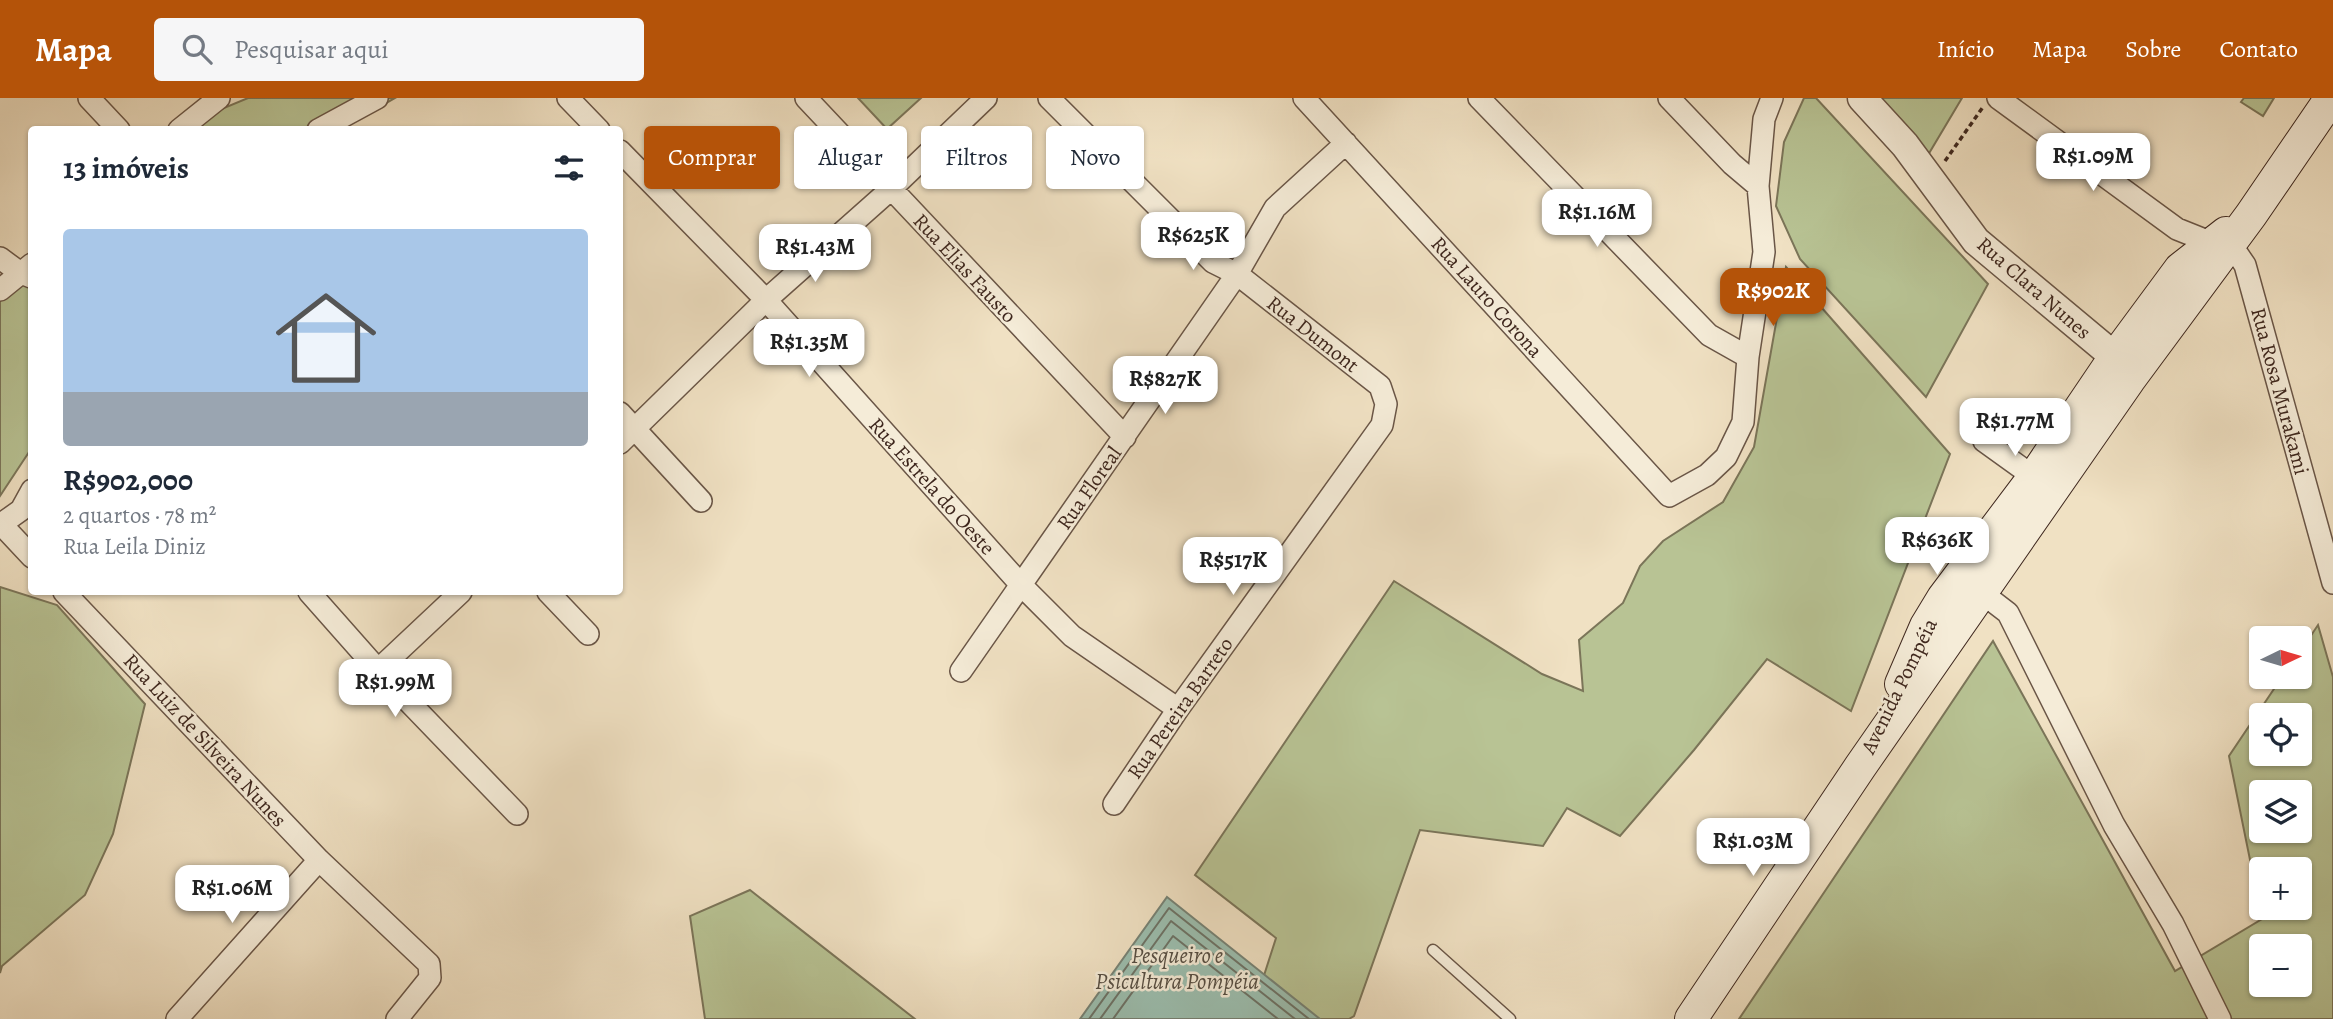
<!DOCTYPE html>
<html lang="pt">
<head>
<meta charset="utf-8">
<style>
  body { margin:0; font-family:Alegreya,serif; background:#f6f6f7; color:#1f2937; height:100vh; display:flex; flex-direction:column; font-size:26px; white-space:nowrap }
  * { box-sizing:border-box; margin:0 }
  p { font-size:23px; color:#747a83 }
  .icon { flex:none; width:38px; height:38px; fill:none; stroke:currentColor; stroke-width:2; stroke-linecap:round; stroke-linejoin:round }
  .map { position:relative; flex:1; overflow:hidden }
  .side { position:absolute; left:28px; top:28px; width:595px; height:469px; display:flex; flex-direction:column; background:#fff; border-radius:7px; box-shadow:0 2px 5px #0004 }
  .side>* { flex:none }
  .top-card { position:absolute; left:644px; top:28px; width:665px; height:63px; display:flex; gap:14px }
  .needle { width:46px; rotate:85deg }
  .controls { position:absolute; left:2249px; top:528px; display:grid; gap:14px }
  .controls a { display:grid; place-items:center; width:63px; height:63px; border-radius:7px; background:#fff; box-shadow:0 2px 5px #0004; font-size:35px }
  .price { position:absolute; translate:-50% -60px; padding:0 16px; border-radius:14px; background:#fff; color:#222; font-size:23px; line-height:46px; filter:drop-shadow(0 2px 4px #0008) }
  .price::after { content:''; position:absolute; left:50%; top:42px; width:21px; height:16px; margin-left:-10px; background:inherit; clip-path:polygon(0 0,100% 0,50% 100%) }
  .price.current { background:#b45309; color:#fff }
  ul { padding:0; list-style:none }
  li { display:grid; align-content:center; gap:14px; height:371px; padding:0 35px }
  li span { display:grid; place-items:center; height:217px; border-radius:7px; color:#555 }
  li>.icon { margin-inline-start:auto }
  span .icon { width:126px; height:126px; fill:#fffc; stroke-width:1 }
  li b { font-size:30px }
  h2 { display:flex; justify-content:space-between; align-items:center; height:84px; padding:0 35px; font-size:30px }
  .tag { padding:0 24px; border-radius:7px; background:#fff; box-shadow:0 2px 5px #0004; font-size:24px; line-height:63px }
  .tag.current { background:#b45309; color:#fff }
  header { display:flex; align-items:center; gap:42px; box-sizing:border-box; height:98px; padding:0 35px; background:#b45309; color:#fff }
  header strong { font-size:33px }
  nav { display:flex; gap:38px; margin-inline-start:auto; font-size:24px }
  .search { width:490px; height:63px; background:#f6f6f7; display:flex; align-items:center; gap:18px; box-sizing:border-box; padding:0 24px; border-radius:7px; color:#747a83; font-size:26px }
  .map>svg:first-child { display:block }
</style>
</head>
<body>
<header>
<strong>Mapa</strong>
<div class="search"><svg class="icon" aria-label="search" viewBox="0 0 24 24"><circle cx="10" cy="10" r="6"/><path d="M15 15l6 6"/></svg>Pesquisar aqui</div>
<nav><a>Início</a><a>Mapa</a><a>Sobre</a><a>Contato</a></nav>
</header>
<div class="map">
<svg width="2333" height="921" viewBox="0 0 2333 921">
  <rect width="100%" height="100%" fill="#f0e1c3"/>
  <filter id="stains"><feTurbulence type="fractalNoise" baseFrequency=".00286" numOctaves="4"/><feColorMatrix values="0 0 0 0 .2 0 0 0 0 .09 0 0 0 0 .02 0 0 0 .5 -.17"/></filter>
  <radialGradient id="worn" r=".72"><stop offset=".6" stop-color="#630" stop-opacity="0"/><stop offset="1" stop-color="#630" stop-opacity=".3"/></radialGradient>
  <path fill="#b8c394" stroke="#7b7559" stroke-width="2" fill-rule="evenodd" d="M248,0H395L341,31L189,32L207,17Z
    M858,0H921L887,31Z
    M1804,0H1816L1988,186L1926,299L1800,161L1776,108L1784,44Z
    M1876,0H1962L1928,57Z
    M2244,0H2274L2263,18L2241,4Z
    M31,168V351L0,398V179Z
    M1786,169L1950,356L1851,613L1767,561L1694,652L1620,738L1567,710L1543,748L1420,732L1354,918L1349,921H1250L1276,840L1195,777L1394,483L1542,576L1583,593L1579,542L1623,505L1640,468L1663,443L1723,404L1754,349Z
    M0,489L57,507L145,606L113,736L85,797L2,868L0,875Z
    M2318,527L2333,579V921H1739L1993,543L2175,873L2262,821L2229,658L2282,579H2300V554ZM2261,618H2300V656H2261ZM2261,695H2300V733H2261ZM2261,772H2300V810H2261ZM2261,849H2300V887H2261Z
    M750,792L915,921H705L690,818Z"/>
  <path fill="#9bbeaf" stroke="#768275" stroke-width="2" d="M1167,799L1320,921H1080Z"/>
  <g fill="none" stroke-linecap="round" stroke-linejoin="round">
    <path stroke="#6c7266" stroke-width="2" d="M1089,921L1169,810L1309,921
      M1100,921L1171,823L1295,921
      M1113,921L1173,838L1278,921"/>
    <defs>
      <path id="service" d="M1433,852L1510,921"/>
      <path id="minor" d="M89,0L119,32
        M568,0L599,32
        M806,0L1125,339
        M1049,0L1213,164L1237,176L1380,288L1386,306L1382,327L1178,611L1114,706
        M1304,0L1669,398L1707,377L1726,359L1743,324L1748,259L1764,154L1758,88L1764,21L1772,0
        M1479,0L1709,237L1748,259
        M1669,0L1732,66L1758,88
        M1998,0L2177,131L2212,145H2230L2245,167L2333,485
        M179,32L219,0
        M318,32L377,0
        M620,53L766,202L1022,488L1072,538L1178,611
        M0,160L19,174L31,179
        M0,192L32,166
        M620,315L701,403
        M1984,343L2034,379
        M620,345L766,202L891,91L986,0
        M1,426L32,459
        M0,427L21,412L32,392
        M64,494L319,762L429,866L430,880L397,921
        M309,494L378,572L517,716
        M548,494L588,536
        M1982,495L2008,515L2114,727L2173,826L2220,921
        M378,572L461,494
        M961,573L1237,176L1275,110L1346,45
        M177,921L319,762"/>
      <path id="tertiary" d="M1862,0L1905,47L1976,143L2115,259L2135,266"/>
      <path id="secondary" d="M1901,586L1926,528L1943,500L2034,379L2115,259L2180,171L2226,135
        M1691,921L1860,669L2129,282L2251,117L2331,0"/>
    </defs>
    <use href="#service" stroke="#6a5647" stroke-width="13"/>
    <use href="#minor" stroke="#6a5647" stroke-width="24"/>
    <use href="#tertiary" stroke="#6a5647" stroke-width="31"/>
    <use href="#secondary" stroke="#3e271e" stroke-width="34"/>
    <path stroke="#3e271e" stroke-width="3.5" stroke-dasharray="5 3.5" stroke-linecap="butt" d="M1945,63L1983,9"/>
    <use href="#service" stroke="#f5ecd8" stroke-width="10"/>
    <use href="#minor" stroke="#f5ecd8" stroke-width="21"/>
    <use href="#tertiary" stroke="#f5ecd8" stroke-width="28"/>
    <use href="#secondary" stroke="#f5ecd8" stroke-width="32"/>
  </g>
  <g text-anchor="middle" dominant-baseline="central" stroke-width="5" stroke-linejoin="round" paint-order="stroke">
    <g font-size="21" fill="#3e271e" stroke="#f5ecd8">
      <text transform="translate(965 170) rotate(47)">Rua Elias Fausto</text>
      <text transform="translate(2034 190) rotate(41)">Rua Clara Nunes</text>
      <text transform="translate(1487 199) rotate(48)">Rua Lauro Corona</text>
      <text transform="translate(1313 236) rotate(38)">Rua Dumont</text>
      <text transform="translate(2280 293) rotate(75)">Rua Rosa Murakami</text>
      <text transform="translate(932 388) rotate(48)">Rua Estrela do Oeste</text>
      <text transform="translate(1089 390) rotate(-55)">Rua Floreal</text>
      <text transform="translate(1899 588) rotate(-64)">Avenida Pompéia</text>
      <text transform="translate(1180 610) rotate(-55)">Rua Pereira Barreto</text>
      <text transform="translate(205 642) rotate(47)">Rua Luiz de Silveira Nunes</text>
    </g>
    <g font-size="23" font-style="italic" fill="#554d42" stroke="#f5ecd8">
      <text x="1177" y="857">Pesqueiro e<tspan x="1177" dy="26">Psicultura Pompéia</tspan></text>
    </g>
  </g>
  <rect width="100%" height="100%" filter="url(#stains)"/>
  <rect width="100%" height="100%" fill="url(#worn)"/>
</svg>
<div class="controls">
<a><svg class="needle" viewBox="-14 -14 28 28"><path d="M0-13l5 13h-10z" fill="#e53935"/><path d="M0 13l5-13h-10z" fill="#747a83"/></svg></a>
<a><svg class="icon" aria-label="locate" viewBox="0 0 24 24"><circle cx="12" cy="12" r="6"/><path d="M12 2v4M12 18v4M2 12h4M18 12h4"/></svg></a>
<a><svg class="icon" aria-label="layers" viewBox="0 0 24 24"><path d="M12 4l9 5-9 5-9-5zM3 14l9 5 9-5"/></svg></a>
<a>+</a>
<a>−</a>
</div>
<b class="price" style="left:2093px;top:95px">R$1.09M</b>
<b class="price" style="left:1597px;top:151px">R$1.16M</b>
<b class="price" style="left:1193px;top:174px">R$625K</b>
<b class="price" style="left:815px;top:186px">R$1.43M</b>
<b class="price current" style="left:1773px;top:230px">R$902K</b>
<b class="price" style="left:809px;top:281px">R$1.35M</b>
<b class="price" style="left:1165px;top:318px">R$827K</b>
<b class="price" style="left:2015px;top:360px">R$1.77M</b>
<b class="price" style="left:1937px;top:479px">R$636K</b>
<b class="price" style="left:1233px;top:499px">R$517K</b>
<b class="price" style="left:395px;top:621px">R$1.99M</b>
<b class="price" style="left:1753px;top:780px">R$1.03M</b>
<b class="price" style="left:232px;top:827px">R$1.06M</b>
<div class="top-card">
<a class="tag current">Comprar</a>
<a class="tag">Alugar</a>
<a class="tag">Filtros</a>
<a class="tag">Novo</a>
</div>
<section class="side">
<h2>13 imóveis<svg class="icon" aria-label="filters" viewBox="0 0 24 24"><path d="M4 7h16M4 17h16"/><circle cx="9" cy="7" r="2"/><circle cx="15" cy="17" r="2"/></svg></h2>
<ul>
<li><span style="background:linear-gradient(#a9c7e8 75%,#9aa5b1 0)"><svg class="icon" aria-label="home" viewBox="0 0 24 24"><path d="M3 11l9-7 9 7M6 9v11h12V9"/></svg></span><div><b>R$902,000</b><p>2 quartos · 78 m²</p><p>Rua Leila Diniz</p></div></li>
</ul>
</section>
</div>
</body>
</html>
